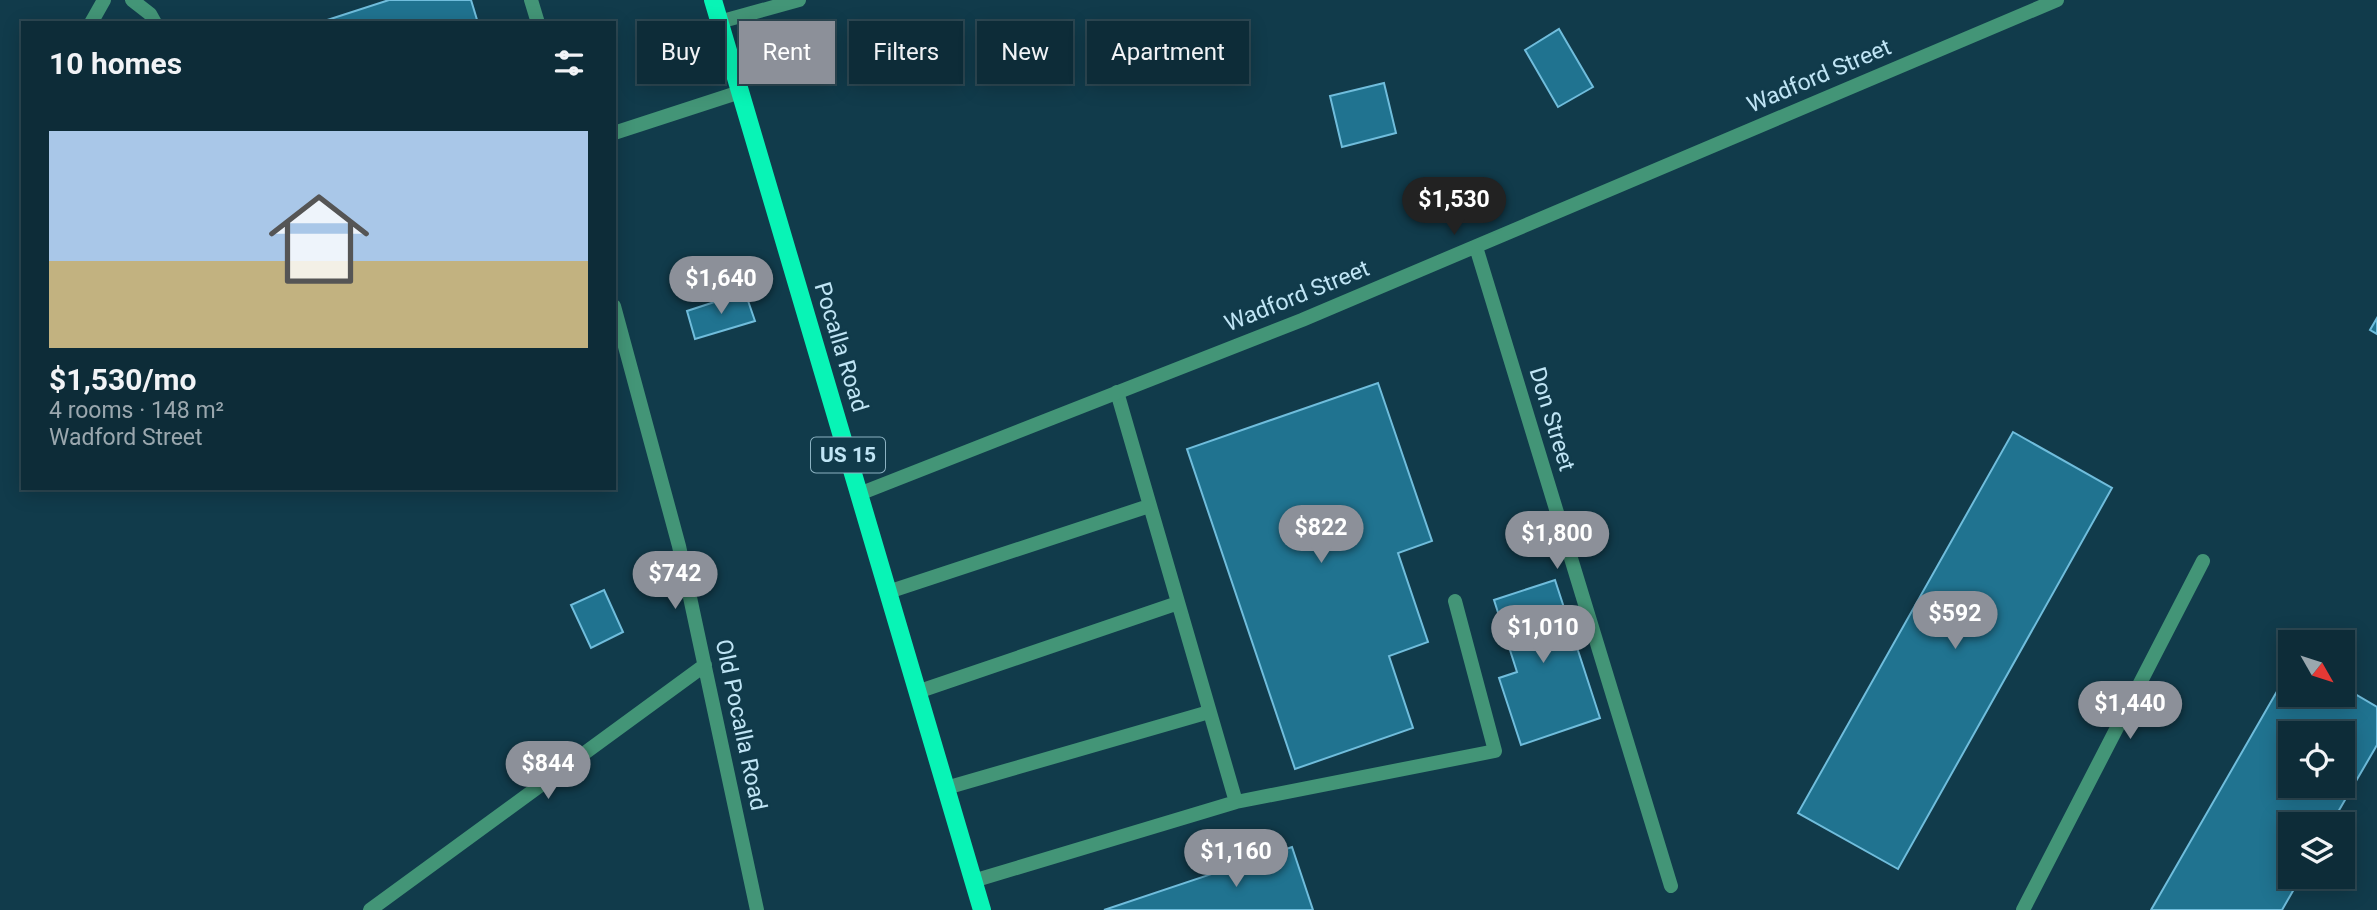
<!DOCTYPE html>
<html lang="en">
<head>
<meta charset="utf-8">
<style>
  body { margin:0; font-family:Roboto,sans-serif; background:#163440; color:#f1f3f6; height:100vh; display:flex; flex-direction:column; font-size:26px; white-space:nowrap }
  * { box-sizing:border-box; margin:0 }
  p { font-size:23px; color:#9aa7ae }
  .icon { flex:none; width:38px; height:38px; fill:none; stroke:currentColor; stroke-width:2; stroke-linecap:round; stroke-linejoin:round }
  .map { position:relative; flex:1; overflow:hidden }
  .side { position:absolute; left:21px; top:21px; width:595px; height:469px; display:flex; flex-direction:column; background:#0d2c38; border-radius:0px; box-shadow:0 4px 18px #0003,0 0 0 2px #2d4853 }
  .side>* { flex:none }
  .banner { position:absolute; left:637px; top:21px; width:665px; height:63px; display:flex; gap:14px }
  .needle { width:46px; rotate:129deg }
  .buttons { position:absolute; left:2278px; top:630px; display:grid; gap:14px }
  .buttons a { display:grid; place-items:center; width:77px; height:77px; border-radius:0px; background:#0d2c38; box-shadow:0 4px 18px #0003,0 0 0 2px #2d4853; font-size:35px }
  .price { position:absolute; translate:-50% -60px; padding:0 16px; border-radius:24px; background:#8c9099; color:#fff; font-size:23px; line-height:46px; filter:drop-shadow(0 2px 4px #0008) }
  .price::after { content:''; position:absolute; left:50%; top:42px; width:21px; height:16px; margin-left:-10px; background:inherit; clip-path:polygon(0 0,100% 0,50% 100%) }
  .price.active { background:#222; color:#fff }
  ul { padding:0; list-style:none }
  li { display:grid; align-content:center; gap:14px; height:371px; padding:0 28px }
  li+li { border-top:2px solid #2d4853 }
  li span { display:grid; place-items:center; height:217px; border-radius:0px; color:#555 }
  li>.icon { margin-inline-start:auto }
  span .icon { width:126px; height:126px; fill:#fffc; stroke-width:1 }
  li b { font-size:30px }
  h2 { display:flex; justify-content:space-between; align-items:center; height:84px; padding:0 28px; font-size:30px }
  .tag { padding:0 24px; border-radius:0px; background:#0d2c38; box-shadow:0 4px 18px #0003,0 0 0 2px #2d4853; font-size:24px; line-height:63px }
  .tag.active { background:#8c9099; color:#fff }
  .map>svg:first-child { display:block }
</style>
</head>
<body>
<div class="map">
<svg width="2377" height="910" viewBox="0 0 2377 910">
  <rect width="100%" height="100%" fill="#113b4b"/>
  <path fill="#207390" stroke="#70bddc" stroke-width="2" fill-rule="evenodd" d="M389,0H471L478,23H318Z
    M1559,29L1593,87L1558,107L1525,50Z
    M1384,83L1396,133L1342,147L1330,96Z
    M745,292L755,321L695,339L687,311Z
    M2377,318V334L2370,330Z
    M1378,383L1432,541L1398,553L1428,642L1389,656L1413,728L1295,769L1187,449Z
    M2013,432L2112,488L1898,869L1798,813Z
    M1555,580L1600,718L1521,745L1499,678L1517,672L1494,600Z
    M604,590L623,632L591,648L571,605Z
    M2291,667V695H2343V687L2377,707V745L2331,824H2291V877H2301L2282,910H2151ZM2291,733H2343V786H2291Z
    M1292,847L1313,910H1104Z"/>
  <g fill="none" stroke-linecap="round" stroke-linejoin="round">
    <path stroke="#439577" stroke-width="14" d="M132,0L150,14L155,23
      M719,22L799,0
      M91,23L104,0
      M614,133L740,92
      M888,592L1149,506
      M917,692L1178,603
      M946,788L1209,712
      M1236,802L1495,751L1455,601
      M973,881L1236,802L1117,392"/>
    <path stroke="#439577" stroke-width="14" d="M531,0L538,23
      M1476,247L1671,886
      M614,306L679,546L757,910
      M859,494L1302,320L2057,0
      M370,910L705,665
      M2023,910L2203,561"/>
    <path stroke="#08f4b6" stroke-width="18" d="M713,0L982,910"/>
  </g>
  <g text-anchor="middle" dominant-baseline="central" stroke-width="5" stroke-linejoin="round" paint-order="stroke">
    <rect fill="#113b4b" stroke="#8cb2c2" stroke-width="2" x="811" y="437.5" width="74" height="35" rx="5"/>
    <g font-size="21" font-weight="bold" fill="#c0e5f5">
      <text x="848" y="455">US 15</text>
    </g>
    <g font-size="23" fill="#c0e5f5" stroke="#113b4b">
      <text transform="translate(1819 76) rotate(-23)">Wadford Street</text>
      <text transform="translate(1297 296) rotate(-22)">Wadford Street</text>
      <text transform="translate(841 347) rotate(73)">Pocalla Road</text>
      <text transform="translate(1552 419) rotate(73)">Don Street</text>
      <text transform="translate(741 725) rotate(78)">Old Pocalla Road</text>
    </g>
  </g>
</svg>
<div class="buttons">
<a><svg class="needle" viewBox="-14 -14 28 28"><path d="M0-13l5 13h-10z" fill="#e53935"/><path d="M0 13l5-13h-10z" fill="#9aa7ae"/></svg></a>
<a><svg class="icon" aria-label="locate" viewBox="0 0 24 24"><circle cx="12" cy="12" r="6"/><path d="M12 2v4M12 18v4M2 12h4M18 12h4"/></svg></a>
<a><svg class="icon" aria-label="layers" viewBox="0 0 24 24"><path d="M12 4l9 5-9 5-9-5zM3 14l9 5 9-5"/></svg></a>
</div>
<b class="price active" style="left:1454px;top:237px">$1,530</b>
<b class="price" style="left:721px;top:316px">$1,640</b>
<b class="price" style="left:1321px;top:565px">$822</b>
<b class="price" style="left:1557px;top:571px">$1,800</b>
<b class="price" style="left:675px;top:611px">$742</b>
<b class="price" style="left:1955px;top:651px">$592</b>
<b class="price" style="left:1543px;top:665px">$1,010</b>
<b class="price" style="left:2130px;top:741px">$1,440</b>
<b class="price" style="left:548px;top:801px">$844</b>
<b class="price" style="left:1236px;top:889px">$1,160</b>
<div class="banner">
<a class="tag">Buy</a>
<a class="tag active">Rent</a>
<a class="tag">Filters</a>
<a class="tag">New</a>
<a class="tag">Apartment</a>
</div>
<section class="side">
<h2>10 homes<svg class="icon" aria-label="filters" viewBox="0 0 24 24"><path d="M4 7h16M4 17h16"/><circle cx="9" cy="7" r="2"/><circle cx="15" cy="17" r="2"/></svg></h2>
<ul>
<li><span style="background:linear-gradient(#a9c7e8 60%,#c2b280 0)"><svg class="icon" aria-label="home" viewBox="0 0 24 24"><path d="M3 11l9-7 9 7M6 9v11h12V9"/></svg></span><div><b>$1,530/mo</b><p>4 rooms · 148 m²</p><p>Wadford Street</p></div></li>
</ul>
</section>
</div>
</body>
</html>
